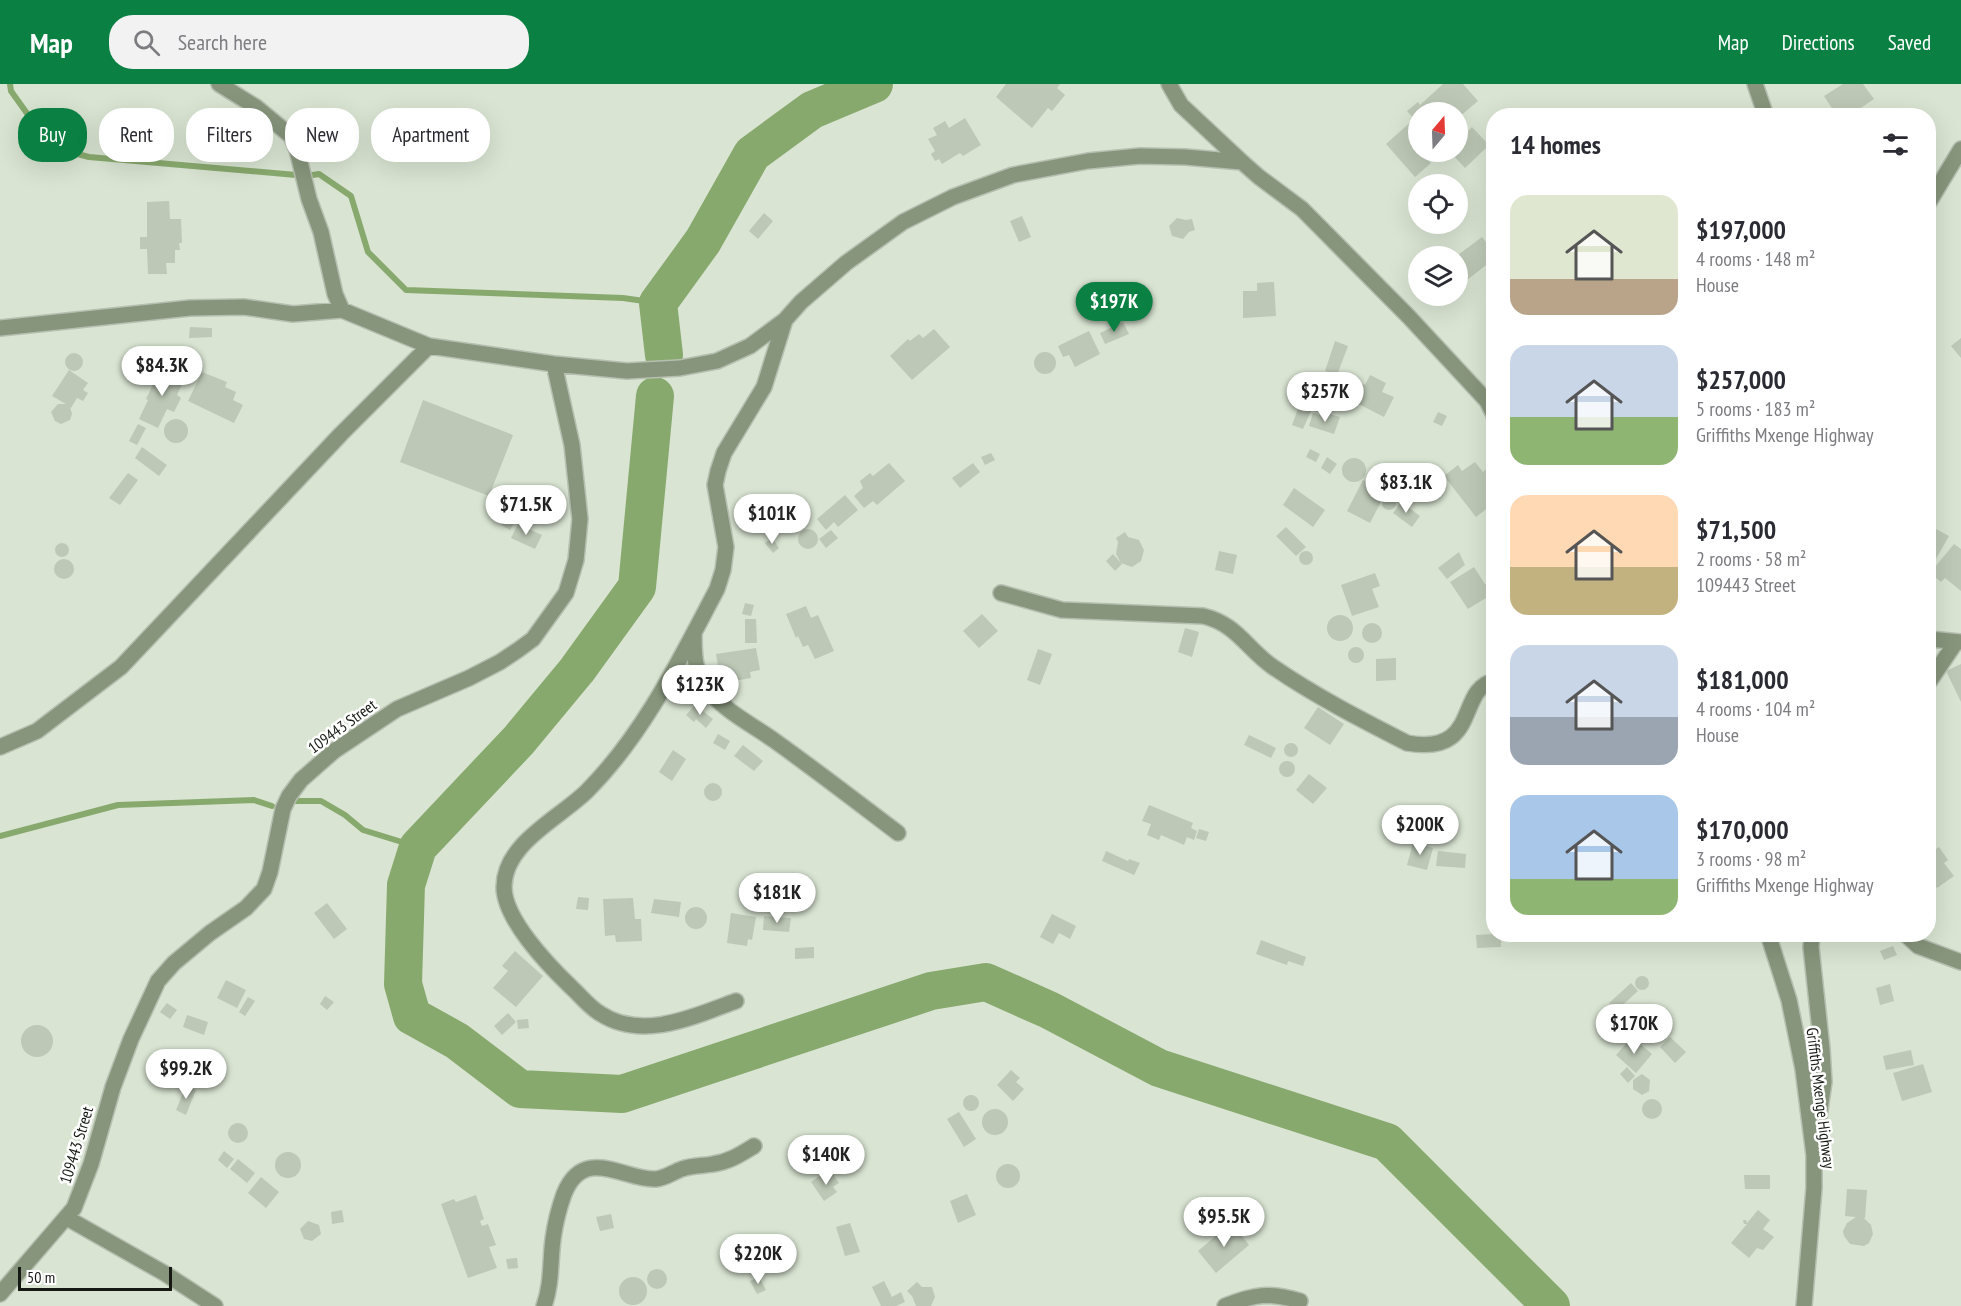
<!DOCTYPE html>
<html lang="en">
<head>
<meta charset="utf-8">
<style>
  body { margin:0; font-family:"PT Sans Narrow",sans-serif; background:#f2f2f3; color:#2b2b33; height:100vh; display:flex; flex-direction:column; font-size:22px; white-space:nowrap }
  * { box-sizing:border-box; margin:0 }
  p { font-size:20px; color:#7c7c81 }
  .icon { flex:none; width:33px; height:33px; fill:none; stroke:currentColor; stroke-width:2; stroke-linecap:round; stroke-linejoin:round }
  .map { position:relative; flex:1; overflow:hidden }
  .sheet { position:absolute; left:1486px; top:24px; width:450px; height:834px; display:flex; flex-direction:column; background:#fff; border-radius:24px; box-shadow:0 6px 24px #0002 }
  .sheet>* { flex:none }
  .hud { position:absolute; left:18px; top:24px; width:570px; height:54px; display:flex; gap:12px }
  .needle { width:39px; rotate:19deg }
  .buttons { position:absolute; left:1408px; top:18px; display:grid; gap:12px }
  .buttons a { display:grid; place-items:center; width:60px; height:60px; border-radius:50%; background:#fff; box-shadow:0 6px 24px #0002; font-size:30px }
  .scale { position:absolute; left:18px; bottom:15px; width:154px; box-sizing:border-box; padding-left:6px; border:3px solid #161913; border-top:0; font-size:16px; line-height:21px; white-space:nowrap; color:#161913; -webkit-text-stroke:4px #fff; paint-order:stroke }
  .price { position:absolute; translate:-50% -51px; padding:0 14px; border-radius:21px; background:#fff; color:#222; font-size:20px; line-height:39px; filter:drop-shadow(0 2px 3px #0008) }
  .price::after { content:''; position:absolute; left:50%; top:36px; width:18px; height:14px; margin-left:-9px; background:inherit; clip-path:polygon(0 0,100% 0,50% 100%) }
  .price.selected { background:#0b8043; color:#fff }
  ul { padding:0; list-style:none }
  li { display:flex; align-items:center; gap:18px; height:150px; padding:0 24px }
  li span { display:grid; place-items:center; flex:none; width:168px; height:120px; border-radius:18px; color:#555 }
  li>.icon { margin-inline-start:auto }
  span .icon { width:72px; height:72px; fill:#fffc; stroke-width:1 }
  li b { font-size:26px }
  h2 { display:flex; justify-content:space-between; align-items:center; height:72px; padding:0 24px; font-size:26px }
  .pill { padding:0 21px; border-radius:24px; background:#fff; box-shadow:0 6px 24px #0002; font-size:21px; line-height:54px }
  .pill.selected { background:#0b8043; color:#fff }
  header { display:flex; align-items:center; gap:36px; box-sizing:border-box; height:84px; padding:0 30px; background:#0b8043; color:#fff }
  header strong { font-size:28px }
  nav { display:flex; gap:33px; margin-inline-start:auto; font-size:21px }
  .search { width:420px; height:54px; background:#f2f2f3; display:flex; align-items:center; gap:15px; box-sizing:border-box; padding:0 21px; border-radius:24px; color:#7c7c81; font-size:22px }
  .map>svg:first-child { display:block }
</style>
</head>
<body>
<header>
<strong>Map</strong>
<div class="search"><svg class="icon" aria-label="search" viewBox="0 0 24 24"><circle cx="10" cy="10" r="6"/><path d="M15 15l6 6"/></svg>Search here</div>
<nav><a>Map</a><a>Directions</a><a>Saved</a></nav>
</header>
<div class="map">
<svg width="1961" height="1222" viewBox="0 0 1961 1222">
  <rect width="100%" height="100%" fill="#d9e4d2"/>
  <g fill="none" stroke-linecap="round" stroke-linejoin="round">
    <path stroke="#88a96e" stroke-width="6" d="M10,0L11,7L51,63L89,73L296,91
      M306,92L319,90L351,112L368,168L406,206L623,214L658,219
      M294,717H321L345,731L363,746L418,763
      M0,752L118,721L254,716L272,722"/>
    <path stroke="#88a96e" stroke-width="38" d="M664,271L658,219L703,157L752,70L812,26L874,0
      M655,312L637,503L577,586L519,656L418,763L406,801L403,900L412,932L457,957L520,1005L622,1010L931,907L986,898L1049,926L1159,984L1387,1058L1551,1222"/>
  </g>
  <path fill="#bdc8b6" d="M1006,0H1060L1057,4L1065,11L1052,27L1048,24L1032,44L996,13Z
    M1443,0H1463L1478,17L1458,34V28H1419V68L1431,79L1415,93L1386,60L1414,35L1407,27L1418,18L1420,21Z
    M1843,0H1863L1874,15L1849,32H1837L1824,12Z
    M965,34L981,61L963,72L960,69L942,80L939,75L935,77L931,70L935,67L928,55L937,51L933,44L945,37L949,44Z
    M1472,43L1489,61L1465,84L1450,68H1458V57Z
    M169,117L170,135H181L182,159H179L180,166H175V179H166L167,190H148L147,165H140V153H147V118Z
    M764,129L773,137L758,155L749,147Z
    M1022,132L1031,153L1019,158L1010,137Z
    M1177,134L1186,136L1192,135L1195,146L1189,148L1183,155L1172,152L1169,142Z
    M1482,153L1494,169V175L1463,199L1458,192V171Z
    M1274,198L1276,232L1243,234V207H1257V199Z
    M1123,238L1129,250L1105,260L1100,249Z
    M190,243L212,244V253L189,254Z
    M934,245L950,263L912,296L890,272L908,255L910,257L919,250L923,254Z
    M1089,247L1100,270L1075,283L1069,271L1063,273L1058,262Z
    M1961,254V274L1951,262Z
    M1335,257L1348,262L1337,291L1325,287Z
    M1034 279a11 11 0 1 1 22 0a11 11 0 1 1-22 0Z
    M65 278a9 9 0 1 1 18 0a9 9 0 1 1-18 0Z
    M162,282L176,289L174,293L183,298L177,311L181,314L174,328L167,325L158,344L139,335L148,316L146,315Z
    M69,286L88,299L83,306L88,309L83,317L77,314L71,324L70,323L72,330L70,336L61,340L55,337L51,328L58,320H66L52,312Z
    M202,288L227,298L225,303L236,308L233,316L243,321L234,339L188,317Z
    M1370,291L1386,299L1382,308L1394,313L1384,333L1345,313L1354,296L1365,301Z
    M1307 307a8 8 0 1 1 16 0a8 8 0 1 1-16 0Z
    M423,316L513,351L489,412L400,378Z
    M1299,322L1311,327L1303,345L1292,341Z
    M1438,328L1447,332L1442,342L1433,338Z
    M1313,329L1325,333L1326,329L1340,333L1334,350L1309,342Z
    M164 347a12 12 0 1 1 24 0a12 12 0 1 1-24 0Z
    M138,340L146,344L137,361L129,357Z
    M142,363L167,381L159,392L135,374Z
    M1310,365L1320,370L1316,378L1306,373Z
    M991,369L995,376L985,381L981,373Z
    M1327,373L1337,380L1330,390L1321,384Z
    M1342 386a12 12 0 1 1 24 0a12 12 0 1 1-24 0Z
    M1475,378L1483,388L1486,385L1494,396L1491,400L1494,404V409L1490,411L1494,419L1476,433L1444,392L1458,381L1462,387Z
    M889,379L905,397L877,421L873,417L864,424L854,412L863,404L860,397L870,389L873,392Z
    M973,379L980,388L960,404L952,394Z
    M128,389L138,396L120,421L109,414Z
    M1363,396L1386,408L1370,439L1347,427Z
    M1294,404L1325,426L1313,443L1283,421Z
    M845,411L858,426L838,443L834,438L826,446L817,435Z
    M1382 419a7 7 0 1 1 14 0a7 7 0 1 1-14 0Z
    M1401,418L1420,432L1412,443L1393,429Z
    M506,433L515,438L510,446L501,441Z
    M518,440L542,451L535,465L511,454Z
    M1286,443L1306,463L1296,472L1276,452Z
    M1936,445L1949,452L1933,480L1929,478V457Z
    M798 455a10 10 0 1 1 20 0a10 10 0 1 1-20 0Z
    M831,446L838,454L826,464L819,455Z
    M1125,448L1128,453L1139,456L1144,466L1141,477L1132,483L1121,479L1116,470L1118,458L1116,454Z
    M772,454L779,464L773,469L765,459Z
    M55 466a7 7 0 1 1 14 0a7 7 0 1 1-14 0Z
    M1954,460L1961,465V507L1945,494L1941,498L1930,489Z
    M1299 474a7 7 0 1 1 14 0a7 7 0 1 1-14 0Z
    M1219,467L1237,471L1233,490L1215,486Z
    M1459,468L1465,481L1447,495L1438,484Z
    M1113,470L1122,480L1115,487L1106,477Z
    M54 485a10 10 0 1 1 20 0a10 10 0 1 1-20 0Z
    M1474,483L1485,500L1490,497L1494,502V509L1468,525L1450,498Z
    M1375,489L1380,502L1372,505L1379,523L1352,532L1341,501Z
    M745,519L754,521L751,532L742,530Z
    M806,522L811,534L818,531L834,567L815,575L808,561L803,563L798,552L796,554L786,530Z
    M982,530L998,547L979,564L963,547Z
    M1327 544a13 13 0 1 1 26 0a13 13 0 1 1-26 0Z
    M745,535H756L757,559H745Z
    M1362 549a10 10 0 1 1 20 0a10 10 0 1 1-20 0Z
    M1185,544L1199,548L1192,573L1178,568Z
    M1348 571a8 8 0 1 1 16 0a8 8 0 1 1-16 0Z
    M756,564L760,586L750,588L751,594L734,597L732,586L719,588L716,570Z
    M1038,565L1052,570L1040,601L1027,596Z
    M1396,574V596L1376,597V575Z
    M1961,580V618L1946,587Z
    M695,621L713,635L706,644L696,635L694,638L686,631Z
    M1318,623L1344,640L1330,661L1304,644Z
    M1486,623H1494V662H1486Z
    M718,650L730,657L725,666L713,659Z
    M1249,651L1276,664L1271,674L1244,661Z
    M1284 666a7 7 0 1 1 14 0a7 7 0 1 1-14 0Z
    M743,661L763,677L754,687L734,672Z
    M673,666L686,675L672,697L659,688Z
    M1279 685a8 8 0 1 1 16 0a8 8 0 1 1-16 0Z
    M1309,690L1327,704L1313,720L1296,706Z
    M704 708a9 9 0 1 1 18 0a9 9 0 1 1-18 0Z
    M1149,721L1193,739L1191,744L1197,747L1194,756L1187,753L1184,761L1161,751L1159,756L1147,751L1151,740L1142,737Z
    M1199,745L1209,748L1206,757L1196,754Z
    M1413,759L1433,764L1427,786L1407,781Z
    M1939,763L1948,776L1944,779L1954,792L1937,804L1929,793V770Z
    M1106,767L1128,777L1129,775L1140,779L1134,791L1102,777Z
    M1438,767L1466,770L1465,784L1436,782Z
    M578,813L589,814L588,826L576,825Z
    M633,814L635,835H641L642,857L616,858L615,851L605,852L603,815Z
    M654,815L681,818L679,833L651,829Z
    M327,819L347,845L334,855L314,829Z
    M685 834a11 11 0 1 1 22 0a11 11 0 1 1-22 0Z
    M731,829L756,833L752,856L748,855L747,862L727,859Z
    M1052,830L1076,842L1070,855L1059,849L1053,860L1040,853Z
    M764,832L791,834L789,848L763,846Z
    M1494,850H1501V863L1477,864L1476,851Z
    M1261,856L1306,873L1303,882L1288,877L1287,881L1256,870Z
    M1893,862L1897,871L1884,876L1880,867Z
    M814,863V874L795,875V864Z
    M515,867L543,892L516,923L493,904L508,887L502,882Z
    M1635 899a7 7 0 1 1 14 0a7 7 0 1 1-14 0Z
    M226,896L246,906L237,924L217,914Z
    M1631,899L1638,907L1616,927L1609,919Z
    M1890,900L1894,917L1880,921L1876,904Z
    M325,912L334,918L327,926L320,920Z
    M248,913L255,917L245,932L239,928Z
    M167,919L177,926L170,935L160,928Z
    M508,929L516,938L502,951L494,942Z
    M187,931L208,938L204,951L183,943Z
    M528,935L529,944L518,945L517,936Z
    M21 957a16 16 0 1 1 32 0a16 16 0 1 1-32 0Z
    M1632,953L1652,970L1636,989L1616,971Z
    M1670,953L1686,968L1675,979L1660,963Z
    M1911,966L1914,981L1886,986L1883,972Z
    M1923,980L1932,1008L1902,1017L1893,989Z
    M1627,983L1635,992L1628,999L1620,990Z
    M1011,986L1020,994L1016,998L1024,1005L1013,1017L997,1001Z
    M1642,990L1650,996L1649,1007L1642,1011L1633,1005V996Z
    M186,1002L196,1006L186,1031L176,1026Z
    M963 1019a8 8 0 1 1 16 0a8 8 0 1 1-16 0Z
    M1642 1025a10 10 0 1 1 20 0a10 10 0 1 1-20 0Z
    M982 1038a13 13 0 1 1 26 0a13 13 0 1 1-26 0Z
    M959,1028L976,1055L964,1063L947,1035Z
    M228 1049a10 10 0 1 1 20 0a10 10 0 1 1-20 0Z
    M224,1067L234,1075L227,1084L218,1076Z
    M275 1081a13 13 0 1 1 26 0a13 13 0 1 1-26 0Z
    M238,1075L255,1089L247,1099L230,1085Z
    M996 1092a12 12 0 1 1 24 0a12 12 0 1 1-24 0Z
    M824,1089L826,1093L832,1089L839,1099L833,1103L837,1108L824,1117L811,1098Z
    M1744,1091H1770V1105H1745Z
    M261,1093L279,1108L266,1124L248,1109Z
    M1847,1105L1867,1106L1865,1134L1863,1133L1871,1141L1873,1150L1869,1159L1864,1162L1850,1160L1844,1152L1843,1147L1847,1139L1856,1133L1845,1132Z
    M967,1110L976,1131L958,1139L950,1117Z
    M476,1111L484,1135L480,1137L482,1142L488,1140L496,1161L489,1163L497,1184L468,1194L441,1120L454,1115L456,1118Z
    M342,1126L344,1138L332,1140L331,1128Z
    M1758,1126L1770,1136L1763,1145L1774,1153L1763,1166L1757,1164L1749,1174L1731,1159L1747,1140H1744L1743,1136H1746L1747,1139Z
    M611,1130L614,1144L600,1147L596,1133Z
    M308,1137L319,1141L321,1150L312,1157L304,1155L300,1145Z
    M850,1139L860,1168L845,1172L836,1143Z
    M1231,1139L1249,1161L1216,1189L1198,1167Z
    M517,1174L518,1184L508,1185L506,1175Z
    M647 1195a10 10 0 1 1 20 0a10 10 0 1 1-20 0Z
    M619 1207a14 14 0 1 1 28 0a14 14 0 1 1-28 0Z
    M759,1193L766,1206L757,1210L750,1197Z
    M884,1197L892,1213L901,1208L905,1218L896,1222H881L872,1203Z
    M917,1198L922,1203H932L935,1213L931,1222H916L912,1212L907,1207Z"/>
  <g fill="none" stroke-linecap="round" stroke-linejoin="round">
    <defs>
      <path id="minor" d="M219,0L256,23L291,52L297,66L309,115L321,148L335,210L342,226
        M1169,0L1181,21L1242,78
        M1755,0L1766,32
        M1929,118L1961,65
        M0,244L190,224L244,223L293,230L342,226L429,262L554,280L627,287L680,284L717,277L750,262L785,236L801,218L846,179L903,138L953,113L1013,91L1088,77L1140,72L1185,73L1242,78L1259,93L1302,125L1409,233L1487,317L1494,331
        M1001,509L1062,526L1203,532C1237,540 1247,565 1273,583C1315,612 1362,636 1407,659C1481,672 1456,605 1494,597
        M694,550C694,567 694,585 704,600C721,626 750,639 775,657C817,687 857,718 898,749
        M1929,555L1961,558
        M1929,598L1956,558
        M0,663L37,647L121,583L341,350L429,262
        M1768,850L1789,916L1803,985L1814,1071V1104L1804,1222
        M1812,850L1811,863L1822,965L1824,998L1816,1053
        M1905,850L1918,862L1961,878
        M736,917C695,932 643,957 601,930C590,924 580,911 571,903C548,881 504,835 504,803C504,759 560,734 587,707C644,650 680,575 717,505L723,486L726,463L715,401L718,387L724,369L764,303L785,236
        M67,1134L164,1189L215,1222
        M0,1210L74,1124L91,1080L113,1003L131,955L158,897L174,879L210,849L246,824L264,805L270,788L283,725L289,712L301,696L334,667L397,625L469,594L500,578L518,566L533,555L566,509L576,476L580,435L572,361L554,280
        M544,1222C552,1200 550,1178 553,1155C555,1140 559,1124 564,1110C584,1060 625,1097 656,1095C666,1094 673,1088 682,1085C692,1081 703,1082 713,1080C729,1078 741,1070 754,1062
        M1225,1222C1254,1210 1270,1208 1300,1217"/>
    </defs>
    <use href="#minor" stroke="#b6bfb0" stroke-width="18"/>
    <use href="#minor" stroke="#87957c" stroke-width="15"/>
  </g>
  <g text-anchor="middle" dominant-baseline="central" stroke-width="5" stroke-linejoin="round" paint-order="stroke">
    <g font-size="16" fill="#161913" stroke="#fff">
      <text transform="translate(342 642) rotate(-36)">109443 Street</text>
      <text transform="translate(1821 1014) rotate(83)">Griffiths Mxenge Highway</text>
      <text transform="translate(76 1061) rotate(-73)">109443 Street</text>
    </g>
  </g>
</svg>
<div class="buttons">
<a><svg class="needle" viewBox="-14 -14 28 28"><path d="M0-13l5 13h-10z" fill="#e53935"/><path d="M0 13l5-13h-10z" fill="#7c7c81"/></svg></a>
<a><svg class="icon" aria-label="locate" viewBox="0 0 24 24"><circle cx="12" cy="12" r="6"/><path d="M12 2v4M12 18v4M2 12h4M18 12h4"/></svg></a>
<a><svg class="icon" aria-label="layers" viewBox="0 0 24 24"><path d="M12 4l9 5-9 5-9-5zM3 14l9 5 9-5"/></svg></a>
</div>
<div class="scale">50 m</div>
<b class="price selected" style="left:1114px;top:249px">$197K</b>
<b class="price" style="left:162px;top:313px">$84.3K</b>
<b class="price" style="left:1325px;top:339px">$257K</b>
<b class="price" style="left:1406px;top:430px">$83.1K</b>
<b class="price" style="left:526px;top:452px">$71.5K</b>
<b class="price" style="left:772px;top:461px">$101K</b>
<b class="price" style="left:700px;top:632px">$123K</b>
<b class="price" style="left:1420px;top:772px">$200K</b>
<b class="price" style="left:777px;top:840px">$181K</b>
<b class="price" style="left:1634px;top:971px">$170K</b>
<b class="price" style="left:186px;top:1016px">$99.2K</b>
<b class="price" style="left:826px;top:1102px">$140K</b>
<b class="price" style="left:1224px;top:1164px">$95.5K</b>
<b class="price" style="left:758px;top:1201px">$220K</b>
<div class="hud">
<a class="pill selected">Buy</a>
<a class="pill">Rent</a>
<a class="pill">Filters</a>
<a class="pill">New</a>
<a class="pill">Apartment</a>
</div>
<section class="sheet">
<h2>14 homes<svg class="icon" aria-label="filters" viewBox="0 0 24 24"><path d="M4 7h16M4 17h16"/><circle cx="9" cy="7" r="2"/><circle cx="15" cy="17" r="2"/></svg></h2>
<ul>
<li><span style="background:linear-gradient(#dfe7d0 70%,#b9a48a 0)"><svg class="icon" aria-label="home" viewBox="0 0 24 24"><path d="M3 11l9-7 9 7M6 9v11h12V9"/></svg></span><div><b>$197,000</b><p>4 rooms · 148 m²</p><p>House</p></div></li>
<li><span style="background:linear-gradient(#c9d6e8 60%,#8fb573 0)"><svg class="icon" aria-label="home" viewBox="0 0 24 24"><path d="M3 11l9-7 9 7M6 9v11h12V9"/></svg></span><div><b>$257,000</b><p>5 rooms · 183 m²</p><p>Griffiths Mxenge Highway</p></div></li>
<li><span style="background:linear-gradient(#ffd9b3 60%,#c2b280 0)"><svg class="icon" aria-label="home" viewBox="0 0 24 24"><path d="M3 11l9-7 9 7M6 9v11h12V9"/></svg></span><div><b>$71,500</b><p>2 rooms · 58 m²</p><p>109443 Street</p></div></li>
<li><span style="background:linear-gradient(#c9d6e8 60%,#9aa5b1 0)"><svg class="icon" aria-label="home" viewBox="0 0 24 24"><path d="M3 11l9-7 9 7M6 9v11h12V9"/></svg></span><div><b>$181,000</b><p>4 rooms · 104 m²</p><p>House</p></div></li>
<li><span style="background:linear-gradient(#a9c7e8 70%,#8fb573 0)"><svg class="icon" aria-label="home" viewBox="0 0 24 24"><path d="M3 11l9-7 9 7M6 9v11h12V9"/></svg></span><div><b>$170,000</b><p>3 rooms · 98 m²</p><p>Griffiths Mxenge Highway</p></div></li>
</ul>
</section>
</div>
</body>
</html>
